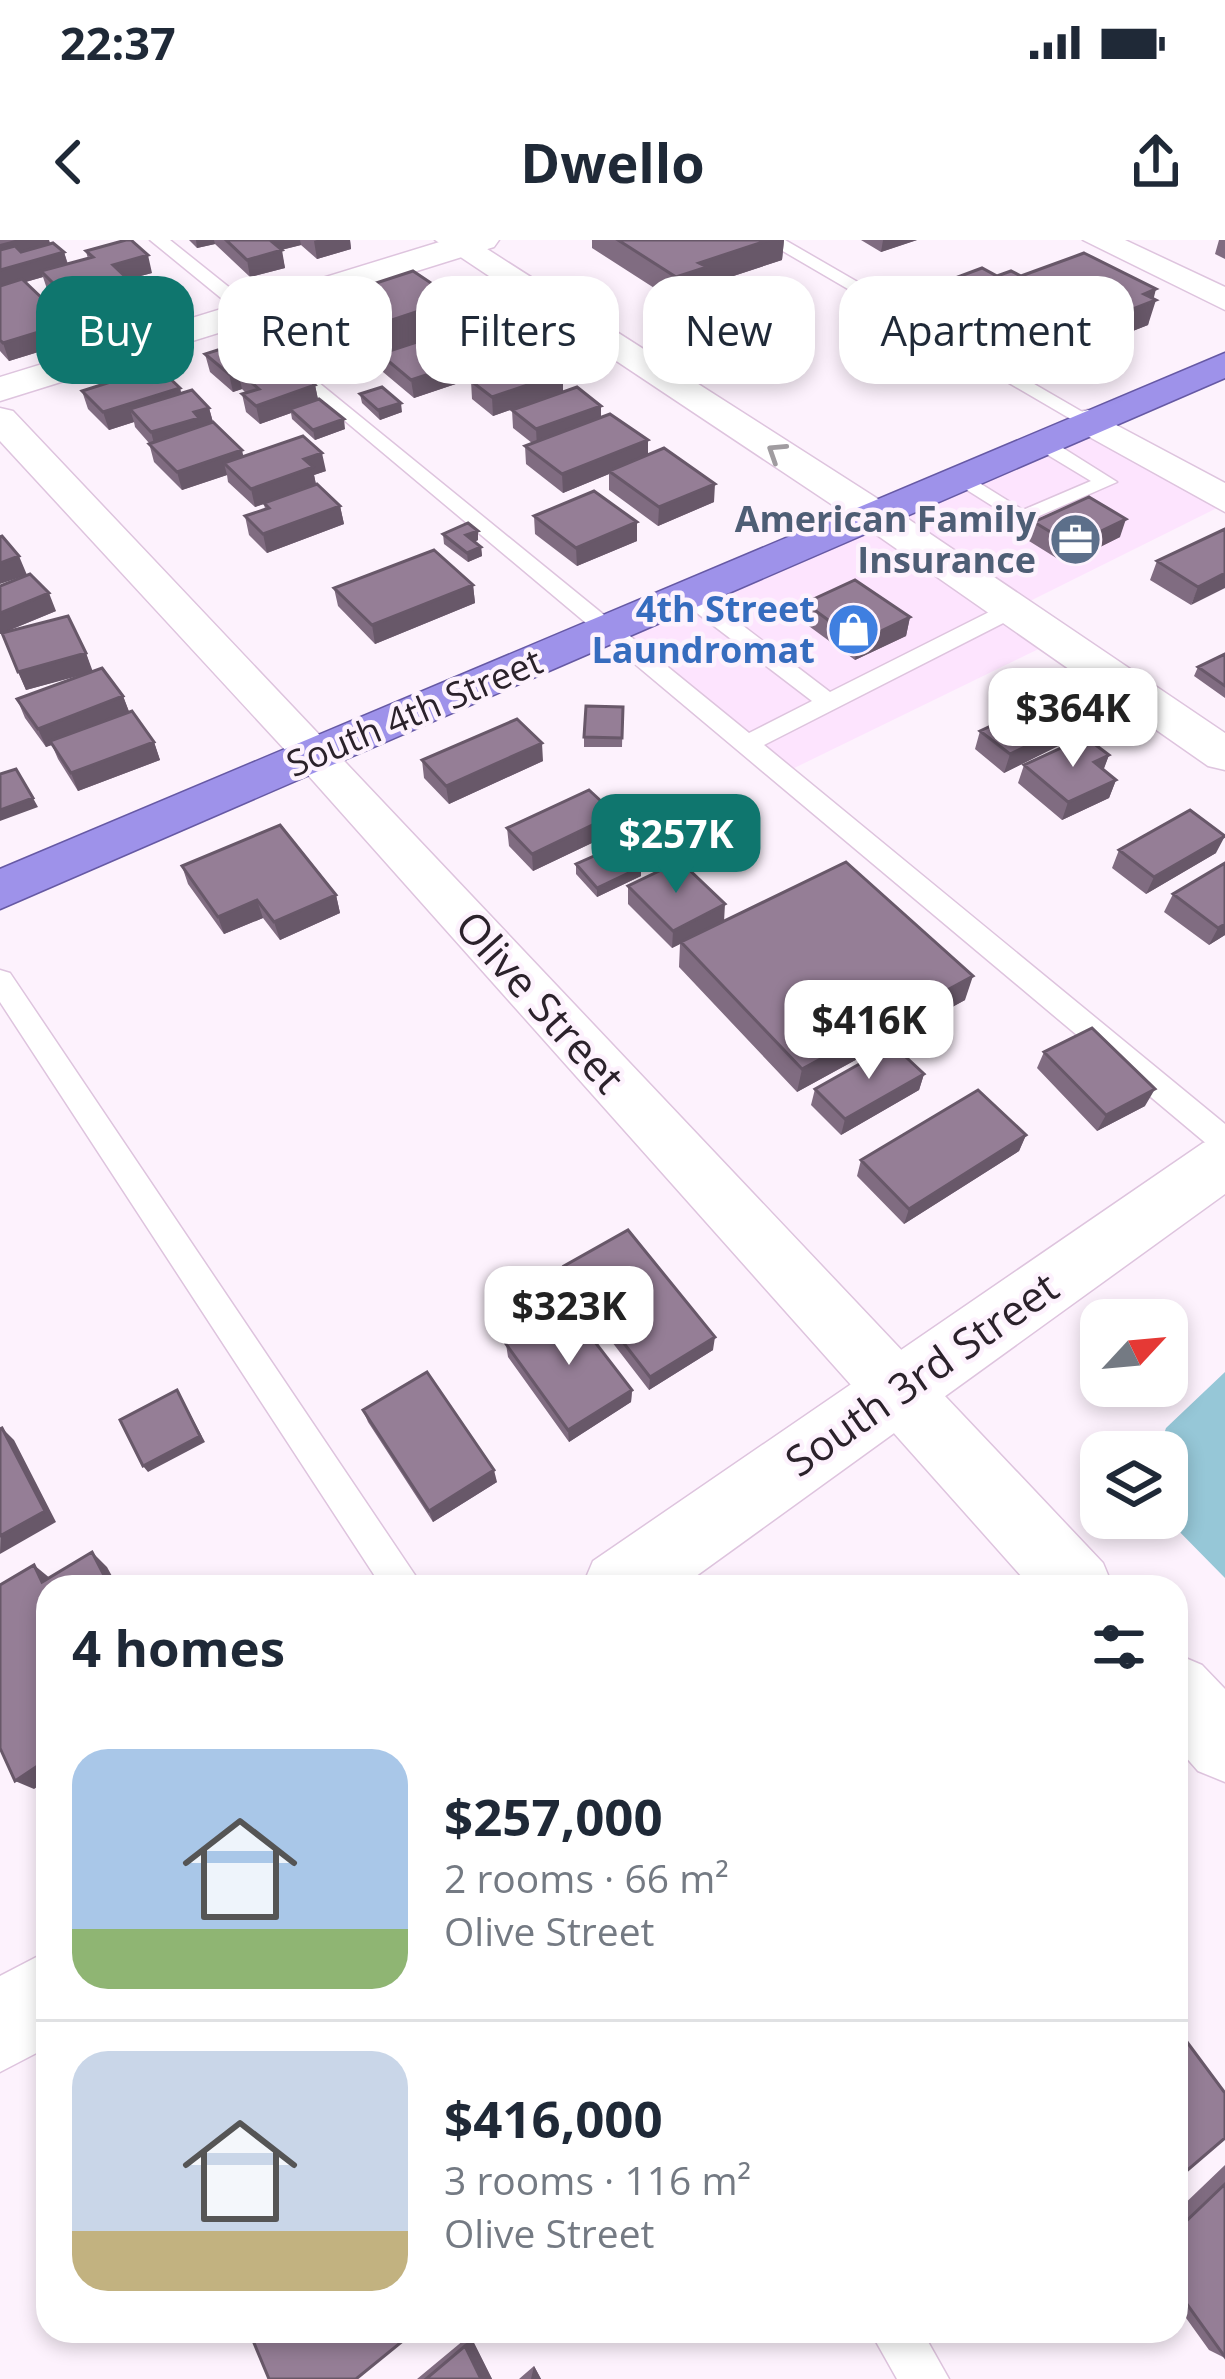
<!DOCTYPE html>
<html lang="en">
<head>
<meta charset="utf-8">
<style>
  body { margin:0; font-family:"Open Sans",sans-serif; background:#f2f2f3; color:#1f2937; height:100vh; display:flex; flex-direction:column; font-size:45px; white-space:nowrap }
  * { box-sizing:border-box; margin:0 }
  p { font-size:39px; color:#747a83 }
  .icon { flex:none; width:66px; height:66px; fill:none; stroke:currentColor; stroke-width:2; stroke-linecap:round; stroke-linejoin:round }
  .map { position:relative; flex:1; overflow:hidden }
  .side { position:absolute; left:36px; top:1335px; width:1152px; height:768px; display:flex; flex-direction:column; background:#fff; border-radius:36px; box-shadow:0 6px 18px #0003 }
  .side>* { flex:none }
  .hud { position:absolute; left:36px; top:36px; width:1155px; height:108px; display:flex; gap:24px }
  .needle { width:78px; rotate:64deg }
  .buttons { position:absolute; left:1080px; top:1059px; display:grid; gap:24px }
  .buttons a { display:grid; place-items:center; width:108px; height:108px; border-radius:24px; background:#fff; box-shadow:0 6px 18px #0003; font-size:60px }
  .price { position:absolute; translate:-50% -102px; padding:0 27px; border-radius:24px; background:#fff; color:#222; font-size:39px; line-height:78px; filter:drop-shadow(0 3px 6px #0008) }
  .price::after { content:''; position:absolute; left:50%; top:72px; width:36px; height:27px; margin-left:-18px; background:inherit; clip-path:polygon(0 0,100% 0,50% 100%) }
  .price.on { background:#0f766e; color:#fff }
  ul { padding:0; list-style:none }
  li { display:flex; align-items:center; gap:36px; height:300px; padding:0 36px }
  li+li { border-top:3px solid #e0e1e3 }
  li span { display:grid; place-items:center; flex:none; width:336px; height:240px; border-radius:36px; color:#555 }
  li>.icon { margin-inline-start:auto }
  span .icon { width:144px; height:144px; fill:#fffc; stroke-width:1 }
  li b { font-size:51px }
  h2 { display:flex; justify-content:space-between; align-items:center; height:144px; padding:0 36px; font-size:51px }
  .chip { padding:0 42px; border-radius:36px; background:#fff; box-shadow:0 6px 18px #0003; font-size:42px; line-height:108px }
  .chip.on { background:#0f766e; color:#fff }
  .status { display:flex; justify-content:space-between; align-items:center; height:84px; padding:0 60px; background:#fff; direction:ltr }
  .status svg { height:33px; fill:currentColor }
  header { display:flex; justify-content:space-between; align-items:center; height:156px; padding:0 36px; background:#fff; font-size:54px; font-weight:700 }
  .map>svg:first-child { display:block }
</style>
</head>
<body>
<div class="status"><b>22:37</b><svg viewBox="0 0 49 12"><path d="M0 12V9h3v3zM5 12V6h3v6zM10 12V3h3v9zM15 12V0h3v12zM26 1h20v11H26zM47 4h2v5h-2z"/></svg></div>
<header><svg class="icon" aria-label="back" viewBox="0 0 24 24"><path d="M15 5l-7 7 7 7"/></svg>Dwello<svg class="icon" aria-label="share" viewBox="0 0 24 24"><path d="M12 15V3M7 8l5-5 5 5M5 13v7h14v-7"/></svg></header>
<div class="map">
<svg width="1225" height="2139" viewBox="0 0 1225 2139">
  <rect width="100%" height="100%" fill="#fdf2fd"/>
  <path fill="#fde4fe" d="M1088,181L1225,264L1014,369L1057,400L782,534L608,389Z"/>
  <path fill="#96c7d7" d="M1225,1132V1338L1166,1278L1167,1212H1158L1166,1188Z"/>
  <g fill="none" stroke-linecap="round" stroke-linejoin="round">
    <defs>
      <path id="service" d="M150,0H170L255,68V76H243Z
        M764,0H785L1098,181L1081,185Z
        M232,72L749,493L812,461L680,360V350H696L830,452L1005,364H1021V374L764,505L1225,884V913L1214,910L226,81L223,77Z
        M1033,198H1047L1117,242L1021,284L948,238L965,234L1023,270L1091,241L1033,206Z
        M0,730L10,733L423,1347H382L0,762Z
        M870,2091H922L949,2139H897Z"/>
      <path id="minor" d="M435,0H473L889,266L1225,493V530L1208,526L861,284Z
        M1083,0H1125L1225,47V70Z
        M0,168L13,171L1103,1323L1113,1347H1031L299,525L0,201Z
        M1088,170L1225,243V272L1075,189L1069,181L1075,173Z
        M1176,1414L1202,1425L1225,1449V1542L1198,1531L1176,1506Z"/>
      <path id="tertiary" d="M446,0H499L494,7L0,161V137Z
        M1225,896V954L681,1347H582L593,1321L1203,903Z
        M48,1711V1807L0,1832V1736Z"/>
      <path id="trunk" d="M1225,113V138L0,669V629Z"/>
    </defs>
    <use href="#service" stroke="#dec4de" stroke-width="3"/>
    <use href="#minor" stroke="#dec4de" stroke-width="3"/>
    <use href="#tertiary" stroke="#dec4de" stroke-width="3"/>
    <use href="#trunk" stroke="#6659a4" stroke-width="3"/>
    <use href="#service" fill="#fff" fill-rule="evenodd"/>
    <use href="#minor" fill="#fff" fill-rule="evenodd"/>
    <use href="#tertiary" fill="#fff" fill-rule="evenodd"/>
    <use href="#trunk" fill="#9e92ea" fill-rule="evenodd"/>
  </g>
  <path fill="#806c81" d="M0,0H49L50,4L64,12L68,24L88,19L86,11L152,33L129,39L141,65L92,79L80,66L67,70L47,49L43,37L26,42L74,101L9,121L0,111Z
    M189,0H350L351,9L317,19L301,5L281,10L285,28L250,37L215,4L197,8Z
    M592,0H784L782,20L706,45L705,52L676,62L592,8Z
    M861,0H917L881,12Z
    M1219,0H1225V19L1215,14Z
    M997,36H1021L1153,59L1148,85L1039,128L995,113L961,84L934,69L939,44Z
    M438,59L443,63L446,93L515,124L414,158L383,132L380,116L334,132L296,102L290,71Z
    M205,114L271,122L315,145L318,160L345,189L315,200L292,179L291,173L260,184L246,172L242,154L246,153L242,149L233,152L210,132Z
    M563,133V151L493,176L472,159L471,141Z
    M180,148L181,153L209,168L213,182L243,216L326,231L314,235L316,244L340,266L344,284L267,313L249,295L245,276L265,269L264,264L255,267L228,242L227,235L182,250L154,222L149,203L135,187L134,182L109,190L88,169L82,151Z
    M360,154L402,172L380,180L362,163Z
    M512,170L601,177L648,200V215L714,262L658,286L609,250V234L563,253L526,224L525,206L532,203L513,188Z
    M534,276L637,282V301L577,326L535,294Z
    M1034,282L1120,297L1066,324L1029,301Z
    M1225,289L1191,365L1150,340L1157,321Z
    M443,294L478,300L474,302L481,307L482,316L468,322L444,304Z
    M473,345L475,363L375,404L338,366L334,348Z
    M0,346L56,371L3,393L86,413L92,432L123,456L129,472L154,502L160,520L78,551L58,519L52,505L46,507L25,478L17,459L90,432L26,450L2,393L0,394Z
    M805,363L910,377L906,396L855,420L802,381Z
    M1225,414V458L1194,436L1198,427Z
    M623,467L622,507H584V497Z
    M1068,486L1062,504L1004,533L975,509L980,491Z
    M1109,515L1103,530L1116,540L1109,558L1062,580L1018,543L1024,525Z
    M422,520L543,521L449,564L424,538Z
    M615,574V592L533,631L509,606L507,588Z
    M1119,610L1216,613L1146,654L1112,628Z
    M1225,623V695L1209,705L1164,672L1173,654Z
    M576,624L641,636L597,657L576,634Z
    M182,626L336,655L340,673L280,700L263,678L224,694L188,644Z
    M628,646L724,681L965,760L797,852L679,727L680,704L672,708L628,664Z
    M1044,812L1145,866L1097,891L1037,828Z
    M924,834L919,850L841,895L811,865L815,849Z
    M1026,895L1019,911L904,984L857,936L861,920Z
    M564,1026L713,1110L649,1150L565,1041Z
    M506,1104L632,1150L631,1162L569,1202L508,1117Z
    M363,1170L497,1242L433,1282L368,1182Z
    M1225,1925V2118L1209,2110L1176,2064V1972Z
    M470,2095L492,2139H417Z
    M534,2126L541,2139H519Z"/>
  <path fill="#685869" d="M15,0H49L51,9L0,23V4Z
    M196,0H214L215,4L197,8Z
    M266,0H300L301,5L269,13Z
    M317,0H350L351,9L317,19L314,1Z
    M769,0H784L782,20L706,45L705,52L676,62V37L699,23Z
    M883,0H917L881,12Z
    M282,10L285,28L250,37L247,20Z
    M64,12L69,30L41,31L43,37L0,49V30Z
    M148,15L152,33L118,42L113,25Z
    M136,47L141,65L92,79L87,61Z
    M437,47L438,64L443,63L446,93L334,132L329,101L426,51Z
    M74,49L80,66L67,70L62,52Z
    M1156,49L1153,61L1156,60L1148,85L1039,128L1046,103Z
    M68,83L74,101L9,121L3,103Z
    M514,106L515,124L414,158L411,140Z
    M238,131L242,149L233,152L229,134Z
    M563,133V151L493,176L492,157Z
    M315,145L319,164L290,169L291,173L260,184L256,166Z
    M180,148L184,166L130,169L134,182L109,190L103,172Z
    M401,163L402,172L380,180L378,170Z
    M601,166V184L537,207L536,189Z
    M209,168L214,186L156,211L151,192L194,172Z
    M344,179L345,189L315,200L313,190Z
    M648,200V219L609,231V234L563,253L562,234Z
    M242,210L246,228L224,223L227,235L182,250L177,232Z
    M322,213L326,231L314,235L316,245L255,267L251,249L304,219Z
    M715,244L714,262L658,286L659,267Z
    M340,266L344,284L267,313L263,294Z
    M1126,279L1120,297L1066,324L1072,305Z
    M637,282V301L577,326L576,308Z
    M478,291V300L467,305L466,295Z
    M481,307L482,316L468,322L467,313Z
    M19,316L27,335L0,344V323Z
    M1225,333V348L1191,365L1198,347Z
    M473,345L475,363L375,404L372,385Z
    M49,353L56,371L0,394V373Z
    M910,377L906,396L855,420L858,402Z
    M86,413L93,432L26,450L18,432Z
    M123,456L130,474L46,507L38,489Z
    M1068,486L1062,504L1004,533L1010,514Z
    M154,502L160,520L78,551L71,533Z
    M542,503L543,521L449,564L446,546Z
    M1109,515L1102,534L1094,522Z
    M1116,540L1109,558L1062,580L1068,562Z
    M33,558L38,567L0,581V570Z
    M615,574V592L533,631L532,614Z
    M1225,596L1216,613L1146,654L1154,637Z
    M641,627V636L597,657V648Z
    M336,655L340,673L280,700L274,682Z
    M257,660L263,678L224,694L218,677Z
    M725,664L724,682L672,708L673,691Z
    M1225,684V695L1209,705L1218,688Z
    M973,736L965,760L797,852L802,829Z
    M924,834L919,850L841,895L845,879Z
    M1155,849L1145,866L1097,891L1106,875Z
    M1026,895L1019,911L904,984L909,969Z
    M715,1097L713,1110L649,1150L650,1137Z
    M177,1150L205,1202L148,1232L143,1226Z
    M632,1150L631,1162L569,1202L568,1190Z
    M2,1188L14,1200L56,1282L0,1314Z
    M494,1230L497,1242L433,1282L429,1271Z
    M92,1312L107,1327L118,1347H110Z
    M34,1325L51,1339L42,1342Z
    M48,1519V1540L34,1549L15,1541Z
    M470,2095L492,2139H481L465,2106Z
    M534,2126L541,2139H531Z"/>
  <path fill="#957e96" stroke="#685869" stroke-width="3" d="M126,0H131L148,15L113,25L136,47L87,61L74,49L62,52L41,31L93,17L86,11Z
    M226,0H270L282,10L247,20Z
    M618,0H769L699,23L707,27L676,37Z
    M53,3L64,12L0,30V10L15,6L21,12Z
    M1084,13L1156,49L1144,54L1156,60L1046,103L1000,88L966,59L939,44L982,28L997,36L1011,31L1021,36Z
    M413,31L437,47L426,51L443,63L329,101L290,71Z
    M22,39L68,83L3,103L0,100V46Z
    M481,81L514,106L411,140L380,114Z
    M246,101L271,122L282,118L315,145L256,166L242,154L259,149L238,131L229,134L205,114Z
    M541,117L563,133L492,157L471,141Z
    M158,127L180,148L103,172L82,151Z
    M382,147L401,163L378,170L360,154Z
    M577,147L601,166L536,189L512,170Z
    M192,150L209,168L194,172L199,178L151,192L130,169Z
    M319,159L344,179L313,190L290,169Z
    M610,174L648,200L562,234L525,206Z
    M213,182L242,210L177,232L149,204Z
    M303,196L322,213L304,219L313,227L251,249L224,223Z
    M664,208L715,244L659,267L609,231Z
    M317,244L340,266L263,294L245,276L269,268L264,263Z
    M594,251L637,282L576,308L534,276Z
    M1089,257L1126,279L1072,305L1034,282Z
    M468,283L478,291L466,295L481,307L467,313L443,294Z
    M1225,289V333L1198,347L1157,321Z
    M2,296L19,316L0,323V297Z
    M434,310L473,345L372,385L334,348Z
    M30,334L49,353L0,373V346Z
    M855,340L910,377L858,402L805,363Z
    M68,376L86,413L18,432L2,393Z
    M1225,414V446L1198,427Z
    M102,428L123,456L38,489L17,459Z
    M1038,464L1068,486L1010,514L980,491Z
    M586,466L623,467L622,498L584,497Z
    M132,471L154,502L71,533L50,501Z
    M517,479L542,503L446,546L422,520Z
    M1085,497L1109,515L1094,522L1116,540L1068,562L1024,525Z
    M16,529L33,558L0,570V534Z
    M589,550L615,574L532,614L507,588Z
    M1190,570L1225,596L1154,637L1119,610Z
    M280,585L336,655L274,682L257,660L218,677L182,626Z
    M619,605L641,627L597,648L576,624Z
    M680,621L725,664L673,691L628,646Z
    M846,622L973,736L802,829L681,702Z
    M1225,623V684L1218,688L1173,654Z
    M1092,788L1155,849L1106,875L1044,812Z
    M893,805L924,834L845,879L815,849Z
    M978,850L1026,895L909,969L861,920Z
    M628,990L715,1097L650,1137L564,1026Z
    M568,1067L632,1150L568,1190L506,1104Z
    M427,1132L494,1230L429,1271L363,1170Z
    M177,1150L200,1196L143,1226L120,1180Z
    M2,1188L45,1271L0,1296V1189Z
    M92,1312L110,1347H48V1519L15,1541L0,1508V1345L34,1325L42,1342Z
    M1187,1802L1225,1853V1898L1176,1940V1811Z
    M1225,1944V2117L1176,2049V1991Z
    M249,2091H415L356,2139H269Z
    M465,2106L481,2139H426Z"/>
  <defs><path id="oneway-chevron" d="M-2-3.5L2.5 0L-2 3.5" fill="none" stroke-width="1.6" stroke-linecap="round" stroke-linejoin="round" transform="scale(3)"/></defs>
  <use stroke="#a09ca0" href="#oneway-chevron" transform="translate(776 212) rotate(-147)"/>
  <defs>
    <symbol id="office-disc" viewBox="-11 -11 22 22"><circle r="9.5" fill="#5c6f8a" stroke="#fdf2fd"/><path d="M-6-3h4V-5.5h4V-3h4V5H-6ZM-1-4.5V-3h2v-1.5ZM-6 0V1H6V0Z" fill="#fff"/></symbol>
    <symbol id="shop-disc" viewBox="-11 -11 22 22"><circle r="9.5" fill="#3f7fe0" stroke="#fdf2fd"/><path d="M-5-2.5h2.3a2.7 3.5 0 0 1 5.4 0H5L5.5 6h-11ZM-1.5-2.5h3a1.5 2.3 0 0 0-3 0Z" fill="#fff"/></symbol>
  </defs>
  <g fill-rule="evenodd">
    <use href="#office-disc" x="1046" y="270" width="59" height="59"/>
    <use href="#shop-disc" x="824" y="360" width="59" height="59"/>
  </g>
  <g text-anchor="middle" dominant-baseline="central" stroke-width="9" stroke-linejoin="round" paint-order="stroke">
    <g font-size="36" font-weight="bold" fill="#4e5e75" stroke="#fdf2fd" text-anchor="end">
      <text x="1036" y="278">American Family<tspan x="1036" dy="41">Insurance</tspan></text>
    </g>
    <g font-size="36" font-weight="bold" fill="#366cbe" stroke="#fdf2fd" text-anchor="end">
      <text x="815" y="368">4th Street<tspan x="815" dy="41">Laundromat</tspan></text>
    </g>
    <g font-size="36" fill="#2b222b" stroke="#fdf2fd">
      <text transform="translate(414 472) rotate(-23)">South 4th Street</text>
    </g>
    <g font-size="42" fill="#2b222b" stroke="#fdf2fd">
      <text transform="translate(541 761) rotate(48)">Olive Street</text>
      <text transform="translate(921 1133) rotate(-35)">South 3rd Street</text>
    </g>
  </g>
</svg>
<div class="buttons">
<a><svg class="needle" viewBox="-14 -14 28 28"><path d="M0-13l5 13h-10z" fill="#e53935"/><path d="M0 13l5-13h-10z" fill="#747a83"/></svg></a>
<a><svg class="icon" aria-label="layers" viewBox="0 0 24 24"><path d="M12 4l9 5-9 5-9-5zM3 14l9 5 9-5"/></svg></a>
</div>
<b class="price" style="left:1073px;top:530px">$364K</b>
<b class="price on" style="left:676px;top:656px">$257K</b>
<b class="price" style="left:869px;top:842px">$416K</b>
<b class="price" style="left:569px;top:1128px">$323K</b>
<div class="hud">
<a class="chip on">Buy</a>
<a class="chip">Rent</a>
<a class="chip">Filters</a>
<a class="chip">New</a>
<a class="chip">Apartment</a>
</div>
<section class="side">
<h2>4 homes<svg class="icon" aria-label="filters" viewBox="0 0 24 24"><path d="M4 7h16M4 17h16"/><circle cx="9" cy="7" r="2"/><circle cx="15" cy="17" r="2"/></svg></h2>
<ul>
<li><span style="background:linear-gradient(#a9c7e8 75%,#8fb573 0)"><svg class="icon" aria-label="home" viewBox="0 0 24 24"><path d="M3 11l9-7 9 7M6 9v11h12V9"/></svg></span><div><b>$257,000</b><p>2 rooms · 66 m²</p><p>Olive Street</p></div></li>
<li><span style="background:linear-gradient(#c9d6e8 75%,#c2b280 0)"><svg class="icon" aria-label="home" viewBox="0 0 24 24"><path d="M3 11l9-7 9 7M6 9v11h12V9"/></svg></span><div><b>$416,000</b><p>3 rooms · 116 m²</p><p>Olive Street</p></div></li>
</ul>
</section>
</div>
</body>
</html>
